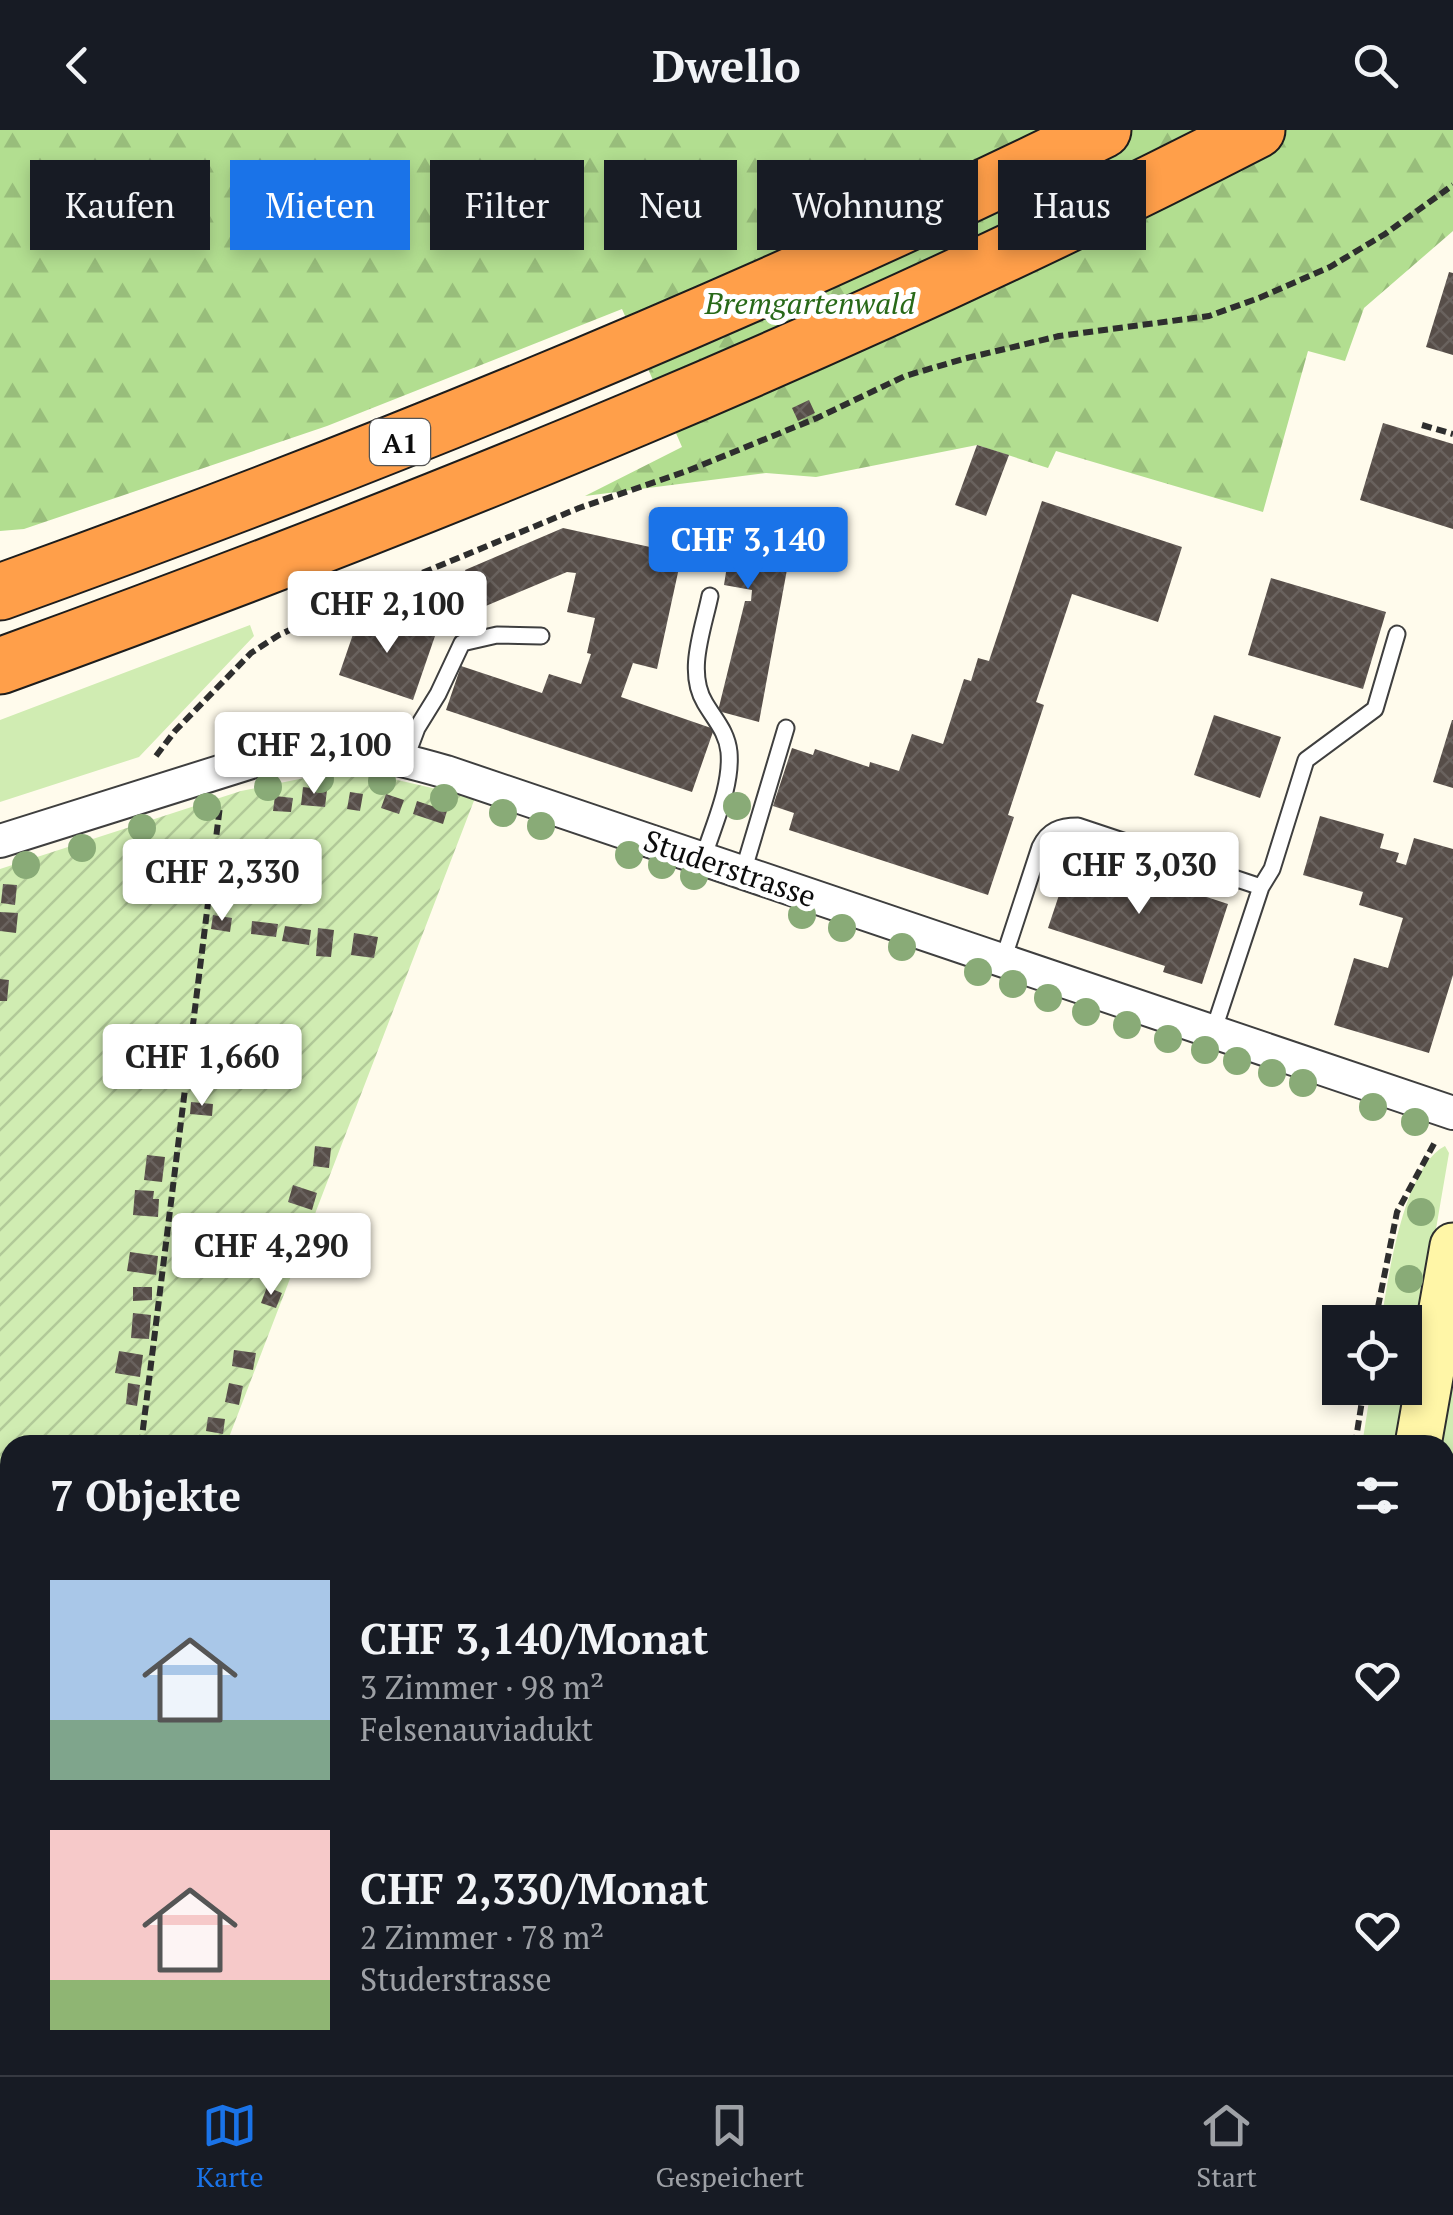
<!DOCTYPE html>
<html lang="de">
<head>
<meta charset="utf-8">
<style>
  body { margin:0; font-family:"PT Serif",serif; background:#242831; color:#f1f3f6; height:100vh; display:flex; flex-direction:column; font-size:38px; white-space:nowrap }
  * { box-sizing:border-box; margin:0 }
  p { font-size:32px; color:#9ea1a6 }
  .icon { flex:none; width:55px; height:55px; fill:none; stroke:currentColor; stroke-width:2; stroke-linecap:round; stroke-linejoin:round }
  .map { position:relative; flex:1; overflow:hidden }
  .panel { position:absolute; left:0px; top:1305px; width:1455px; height:640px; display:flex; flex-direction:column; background:#171b24; border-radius:30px 30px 0 0; box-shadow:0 5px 15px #0003 }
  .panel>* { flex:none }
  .top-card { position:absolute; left:30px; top:30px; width:1395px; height:90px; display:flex; gap:20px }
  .buttons { position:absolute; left:1322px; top:1175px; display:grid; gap:20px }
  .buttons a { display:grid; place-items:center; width:100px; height:100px; border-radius:0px; background:#171b24; box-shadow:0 5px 15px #0003; font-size:50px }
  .price { position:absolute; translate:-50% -85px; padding:0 22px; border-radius:10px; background:#fff; color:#222; font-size:32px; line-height:65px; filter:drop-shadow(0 2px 5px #0008) }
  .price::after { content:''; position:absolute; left:50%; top:60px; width:30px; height:22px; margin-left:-15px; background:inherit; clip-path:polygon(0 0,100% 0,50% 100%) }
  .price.current { background:#1a73e8; color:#fff }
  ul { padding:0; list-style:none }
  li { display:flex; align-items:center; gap:30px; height:250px; padding:0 50px }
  li span { display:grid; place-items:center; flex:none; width:280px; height:200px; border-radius:0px; color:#555 }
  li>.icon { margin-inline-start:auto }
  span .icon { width:120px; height:120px; fill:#fffc; stroke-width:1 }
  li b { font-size:42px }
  h2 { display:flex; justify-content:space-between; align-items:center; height:120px; padding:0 50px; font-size:42px }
  .chip { padding:0 35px; border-radius:0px; background:#171b24; box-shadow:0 5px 15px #0003; font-size:35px; line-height:90px }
  .chip.current { background:#1a73e8; color:#fff }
  header { display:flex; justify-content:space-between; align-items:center; height:130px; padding:0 50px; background:#171b24; font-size:45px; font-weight:700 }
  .tabs { display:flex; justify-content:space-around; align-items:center; height:140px; border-top:2px solid #363941; background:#171b24; font-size:28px; color:#9ea1a6 }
  .tabs a { display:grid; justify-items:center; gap:5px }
  .tabs .current { color:#1a73e8 }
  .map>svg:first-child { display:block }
</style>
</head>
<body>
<header><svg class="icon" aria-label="back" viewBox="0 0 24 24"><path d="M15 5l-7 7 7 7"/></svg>Dwello<svg class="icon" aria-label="search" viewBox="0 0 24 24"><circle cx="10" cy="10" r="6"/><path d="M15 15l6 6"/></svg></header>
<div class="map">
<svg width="1453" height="1945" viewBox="0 0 1453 1945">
  <defs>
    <pattern id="farmland-furrows" width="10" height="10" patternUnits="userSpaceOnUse" patternTransform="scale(2.5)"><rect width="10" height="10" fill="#f7f4c9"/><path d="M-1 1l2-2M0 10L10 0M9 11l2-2" fill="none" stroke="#d3d0ab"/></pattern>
    <pattern id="forest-firs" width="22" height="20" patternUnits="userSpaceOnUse" patternTransform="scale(2.5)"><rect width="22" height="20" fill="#b2de90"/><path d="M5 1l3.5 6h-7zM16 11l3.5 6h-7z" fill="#98bd7b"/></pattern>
    <pattern id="garden-furrows" width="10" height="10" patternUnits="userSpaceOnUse" patternTransform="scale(2.5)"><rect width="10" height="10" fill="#d0ecb2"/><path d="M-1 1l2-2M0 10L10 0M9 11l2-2" fill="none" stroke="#b1c998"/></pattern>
    <pattern id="building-cross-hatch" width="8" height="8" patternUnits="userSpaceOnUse" patternTransform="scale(2.5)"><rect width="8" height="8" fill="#564d48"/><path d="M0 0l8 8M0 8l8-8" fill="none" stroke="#69625e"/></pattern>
  </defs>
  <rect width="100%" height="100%" fill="#fffbec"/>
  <path fill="url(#farmland-furrows)" d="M0,1799L10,1802V1935H373L401,1945H0Z"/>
  <path fill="#d0ecb2" d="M250,495L254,506L139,627L0,672V590Z
    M1445,1016L1449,1023L1399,1315H1362L1371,1258H1405V1192H1381C1388,1150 1403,1037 1445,1016Z
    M1453,1232V1551L1445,1590V1315H1438Z
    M1453,1711V1945H1417L1419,1935H1445V1763Z"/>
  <path fill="url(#forest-firs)" d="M0,0H1453V101L1364,178L1345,231L1308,221L1263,382L1056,321L1048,338L977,315L816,347L766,343L585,366L682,317L622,179L327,296L24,399L0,401Z"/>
  <path fill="url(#garden-furrows)" d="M329,643L376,645L475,668L226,1315H10V1433L0,1432V739L241,661Z"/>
  <path fill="url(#building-cross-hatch)" d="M1449,142L1453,143V225L1426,217Z
    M809,270L815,283L798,291L792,278Z
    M1383,293L1453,314V399L1360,370Z
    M977,315L1009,325L986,386L955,375Z
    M1042,371L1182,417L1158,492L1072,464L1036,572L1044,575L1008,685L1014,687L988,765L789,700L794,683L773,676L792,618L813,625L815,619L869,637L870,632L899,641L912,604L943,614L964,549L971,551L978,528L989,531Z
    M757,379L797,385L759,592L718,581L745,471H751L752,460L724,455L729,423L678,413L684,382Z
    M563,398L682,424L657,539L633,533L621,567L714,599L692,662L446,580L461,536L542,563L549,544L581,554L591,524L587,523L595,488L567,482L576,443L567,442L481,478L465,440Z
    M1271,448L1386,482L1363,559L1248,525Z
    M361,481L435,506L413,570L339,545Z
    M1214,585L1281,607L1260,668L1194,645Z
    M1452,590H1453V658L1433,652Z
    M303,657L327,660L325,677L301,675Z
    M350,662L363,664L360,681L347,679Z
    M386,664L404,670L399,684L381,678Z
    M275,666L293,668L291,682L273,681Z
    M417,671L447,681L443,694L413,684Z
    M1320,686L1384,704L1380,718L1399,723L1396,732L1406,735L1414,708L1453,719V845L1429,923L1334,895L1354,828L1388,838L1403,788L1359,775L1363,762L1303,745Z
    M1073,723L1228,774L1202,854L1163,842L1165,836L1048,798Z
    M3,754L17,755L15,775L1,773Z
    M0,782L18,783L16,803L0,801Z
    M213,785L232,788L230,802L211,799Z
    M252,791L278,794L276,807L251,804Z
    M285,796L311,800L309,815L282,811Z
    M318,798L334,800L331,827L316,826Z
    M354,803L378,807L374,828L351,825Z
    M0,849L9,850L7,871H0Z
    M191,972L213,974L212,986L190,984Z
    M315,1016L331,1018L329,1038L313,1036Z
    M147,1025L165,1027L162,1052L144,1050Z
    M293,1055L317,1063L312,1080L288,1072Z
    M135,1060L154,1061L153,1069H159L158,1087L133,1085Z
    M296,1086L310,1090L299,1119L285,1114Z
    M130,1122L158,1126L156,1145L127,1141Z
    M133,1157H152V1170L133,1171Z
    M267,1157L282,1163L276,1178L261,1173Z
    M133,1183L151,1185L149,1209L131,1208Z
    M234,1220L256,1223L253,1240L232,1236Z
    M119,1221L143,1225L140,1247L115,1243Z
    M128,1253L140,1255L137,1276L126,1274Z
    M229,1253L243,1256L239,1275L225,1272Z
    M208,1287L225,1289L223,1304L206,1301Z"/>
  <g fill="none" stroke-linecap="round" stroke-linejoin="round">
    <defs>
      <path id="lane" d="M405,630L417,598L438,564L462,513L497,505L541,506
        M703,729C713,696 732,657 729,622C727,602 715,590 705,573C686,542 703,500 710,466
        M743,742L786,598
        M1003,830L1040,717C1048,700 1060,696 1078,696L1261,757
        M1213,902L1261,757L1272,739L1306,630L1375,579L1397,504"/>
      <path id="street" d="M0,711L280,623C342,614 387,625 446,642L1453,983
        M1445,1659L1453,1619
        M1404,1945L1406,1935"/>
      <path id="secondary" d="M1418,1315L1453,1116
        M1312,1945L1314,1935"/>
      <path id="highway" d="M0,462C376,327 745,176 1103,0
        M0,536C429,380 851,209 1257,0"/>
    </defs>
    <use href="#lane" stroke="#3f3f3f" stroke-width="19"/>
    <use href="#street" stroke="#3f3f3f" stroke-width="36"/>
    <use href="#secondary" stroke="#2e2e2e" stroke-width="49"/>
    <use href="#highway" stroke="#1d1d1d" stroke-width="59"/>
    <path stroke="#2e2e2e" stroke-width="6" stroke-dasharray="10 5" stroke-linecap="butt" d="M1422,295L1453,304
      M156,626L175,601L251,523L279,505L340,477L579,378L687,341L817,288L905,246L963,229L1059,206L1209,186L1259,168L1330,137L1385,104L1453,55
      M1375,1192L1397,1082L1436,1010
      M141,1315L220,676
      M1355,1315L1364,1258
      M1250,1945L1252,1935"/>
    <use href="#lane" stroke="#fff" stroke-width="15"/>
    <use href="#street" stroke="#fff" stroke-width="32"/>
    <use href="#secondary" stroke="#fff6a7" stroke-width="45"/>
    <use href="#highway" stroke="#ff9f4a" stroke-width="55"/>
  </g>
  <g fill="#89ab77">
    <circle cx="320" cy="649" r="14"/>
    <circle cx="382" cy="651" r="14"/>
    <circle cx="268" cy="657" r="14"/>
    <circle cx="444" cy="668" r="14"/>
    <circle cx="737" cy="676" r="14"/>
    <circle cx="207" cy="677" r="14"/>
    <circle cx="503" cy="683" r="14"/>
    <circle cx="541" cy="696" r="14"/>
    <circle cx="142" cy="698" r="14"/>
    <circle cx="82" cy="718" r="14"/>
    <circle cx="629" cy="725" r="14"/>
    <circle cx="26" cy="735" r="14"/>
    <circle cx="662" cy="735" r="14"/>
    <circle cx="694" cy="746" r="14"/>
    <circle cx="802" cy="785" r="14"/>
    <circle cx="842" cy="798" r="14"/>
    <circle cx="902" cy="817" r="14"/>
    <circle cx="978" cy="842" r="14"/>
    <circle cx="1013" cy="854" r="14"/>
    <circle cx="1048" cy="868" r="14"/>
    <circle cx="1086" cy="882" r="14"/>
    <circle cx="1127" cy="895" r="14"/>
    <circle cx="1168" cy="909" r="14"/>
    <circle cx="1205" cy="920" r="14"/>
    <circle cx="1237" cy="931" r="14"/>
    <circle cx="1272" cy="943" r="14"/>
    <circle cx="1303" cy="953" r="14"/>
    <circle cx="1373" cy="977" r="14"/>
    <circle cx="1415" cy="992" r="14"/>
    <circle cx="1421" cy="1082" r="14"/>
    <circle cx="1409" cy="1149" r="14"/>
  </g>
  <g text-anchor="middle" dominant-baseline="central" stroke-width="10" stroke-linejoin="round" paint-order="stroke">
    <rect fill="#fff" stroke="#555" stroke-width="2.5" x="370" y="289" width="60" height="46" rx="8"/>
    <g font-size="28" font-weight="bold" fill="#0c0c0c">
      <text x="400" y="312">A1</text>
    </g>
    <g font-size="30" font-style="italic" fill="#286918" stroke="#fff">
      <text x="810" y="173">Bremgartenwald</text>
    </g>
    <g font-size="30" fill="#0c0c0c" stroke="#fff">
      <text transform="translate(730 738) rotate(19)">Studerstrasse</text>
    </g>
  </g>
</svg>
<div class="buttons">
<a><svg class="icon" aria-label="locate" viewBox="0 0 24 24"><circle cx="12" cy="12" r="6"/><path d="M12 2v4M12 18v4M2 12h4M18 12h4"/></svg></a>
</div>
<b class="price current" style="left:748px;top:462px">CHF 3,140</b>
<b class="price" style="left:387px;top:526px">CHF 2,100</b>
<b class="price" style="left:314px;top:667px">CHF 2,100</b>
<b class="price" style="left:1139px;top:787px">CHF 3,030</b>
<b class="price" style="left:222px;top:794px">CHF 2,330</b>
<b class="price" style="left:202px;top:979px">CHF 1,660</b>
<b class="price" style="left:271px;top:1168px">CHF 4,290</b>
<div class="top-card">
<a class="chip">Kaufen</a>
<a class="chip current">Mieten</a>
<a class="chip">Filter</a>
<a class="chip">Neu</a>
<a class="chip">Wohnung</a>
<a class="chip">Haus</a>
</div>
<section class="panel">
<h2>7 Objekte<svg class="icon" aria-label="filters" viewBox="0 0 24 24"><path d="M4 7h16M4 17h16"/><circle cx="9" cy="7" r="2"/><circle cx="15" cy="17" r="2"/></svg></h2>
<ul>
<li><span style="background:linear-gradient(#a9c7e8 70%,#7fa58c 0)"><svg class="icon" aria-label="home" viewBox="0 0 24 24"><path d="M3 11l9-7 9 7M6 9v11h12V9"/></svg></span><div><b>CHF 3,140/Monat</b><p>3 Zimmer · 98 m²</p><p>Felsenauviadukt</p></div><svg class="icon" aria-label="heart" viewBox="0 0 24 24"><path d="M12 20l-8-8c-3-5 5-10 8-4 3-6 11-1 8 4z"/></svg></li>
<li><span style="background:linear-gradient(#f6c9c9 75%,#8fb573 0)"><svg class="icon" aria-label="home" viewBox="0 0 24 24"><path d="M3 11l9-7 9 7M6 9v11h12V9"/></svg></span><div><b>CHF 2,330/Monat</b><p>2 Zimmer · 78 m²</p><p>Studerstrasse</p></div><svg class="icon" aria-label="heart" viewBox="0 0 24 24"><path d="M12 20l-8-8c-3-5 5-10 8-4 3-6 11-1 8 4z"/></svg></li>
</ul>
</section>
</div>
<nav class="tabs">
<a class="current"><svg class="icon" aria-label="map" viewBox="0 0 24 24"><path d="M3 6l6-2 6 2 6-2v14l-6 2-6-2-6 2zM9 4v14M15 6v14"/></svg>Karte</a>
<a><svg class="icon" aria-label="saved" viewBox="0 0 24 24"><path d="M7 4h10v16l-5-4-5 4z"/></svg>Gespeichert</a>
<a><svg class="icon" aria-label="home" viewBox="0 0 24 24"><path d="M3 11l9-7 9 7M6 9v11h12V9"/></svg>Start</a>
</nav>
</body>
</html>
